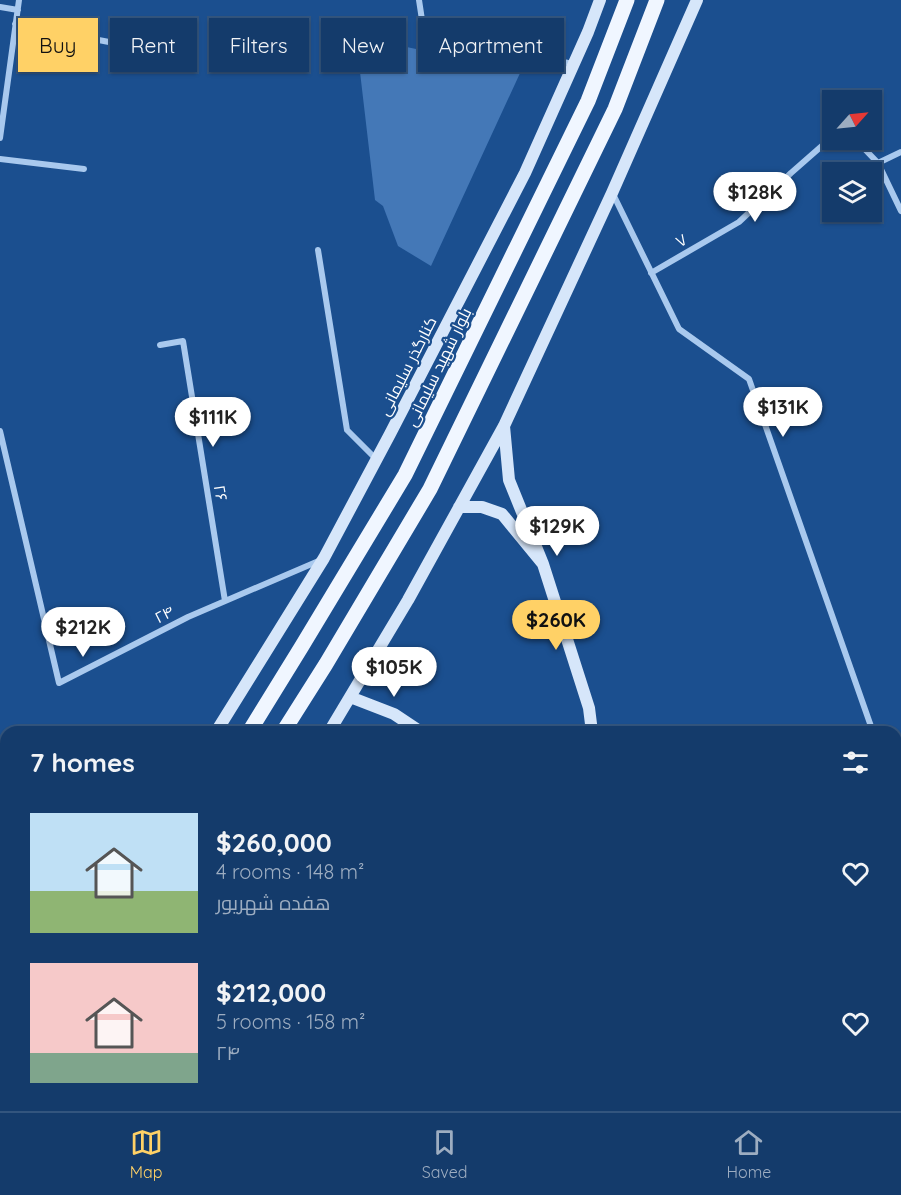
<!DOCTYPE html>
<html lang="en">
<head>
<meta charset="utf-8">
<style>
  body { margin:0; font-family:Quicksand,Cairo,sans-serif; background:#1d4271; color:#f1f3f6; height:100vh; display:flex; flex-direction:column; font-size:22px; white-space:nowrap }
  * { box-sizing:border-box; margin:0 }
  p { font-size:20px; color:#9dadc1 }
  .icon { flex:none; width:33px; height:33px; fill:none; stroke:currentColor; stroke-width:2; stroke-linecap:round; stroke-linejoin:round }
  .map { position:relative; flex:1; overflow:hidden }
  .sheet { position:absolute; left:0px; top:726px; width:902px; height:386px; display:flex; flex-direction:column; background:#143b6b; border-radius:18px 18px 0 0; box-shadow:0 2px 4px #0004,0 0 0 2px #33557e }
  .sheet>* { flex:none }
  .hud { position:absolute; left:18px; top:18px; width:600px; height:54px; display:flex; gap:12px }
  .needle { width:39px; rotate:63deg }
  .fabs { position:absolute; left:822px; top:90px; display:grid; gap:12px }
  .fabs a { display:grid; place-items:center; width:60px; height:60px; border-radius:0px; background:#143b6b; box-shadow:0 2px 4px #0004,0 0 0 2px #33557e; font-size:30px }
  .price { position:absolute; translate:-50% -51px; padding:0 14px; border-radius:21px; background:#fff; color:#222; font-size:20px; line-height:39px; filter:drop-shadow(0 2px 3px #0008) }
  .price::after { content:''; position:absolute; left:50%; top:36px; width:18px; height:14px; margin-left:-9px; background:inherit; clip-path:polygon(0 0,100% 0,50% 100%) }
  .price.active { background:#ffd166; color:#111 }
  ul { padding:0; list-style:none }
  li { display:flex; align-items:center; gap:18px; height:150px; padding:0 30px }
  li span { display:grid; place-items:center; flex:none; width:168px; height:120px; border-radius:0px; color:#555 }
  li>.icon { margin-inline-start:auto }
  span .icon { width:72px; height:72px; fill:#fffc; stroke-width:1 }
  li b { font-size:26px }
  h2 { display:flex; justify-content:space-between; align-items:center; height:72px; padding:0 30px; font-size:26px }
  .chip { padding:0 21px; border-radius:0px; background:#143b6b; box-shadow:0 2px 4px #0004,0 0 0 2px #33557e; font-size:21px; line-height:54px }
  .chip.active { background:#ffd166; color:#111 }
  .tab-bar { display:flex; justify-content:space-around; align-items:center; height:84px; border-top:2px solid #33557e; background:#143b6b; font-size:16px; color:#9dadc1 }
  .tab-bar a { display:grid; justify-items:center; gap:3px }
  .tab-bar .active { color:#ffd166 }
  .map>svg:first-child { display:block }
</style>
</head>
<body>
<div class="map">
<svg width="901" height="1111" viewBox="0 0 901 1111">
  <rect width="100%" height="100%" fill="#1b4f8f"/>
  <path fill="#2e69ad" d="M896,1055H901V1111H861L864,1106H896Z"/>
  <path fill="#4478b7" d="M359,37L521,71L431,266L398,246L383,206L375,200L360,72Z"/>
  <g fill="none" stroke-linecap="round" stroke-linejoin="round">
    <path stroke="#a9c9ee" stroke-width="6" d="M419,0L424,33L573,64
      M0,7L18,10
      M15,24L109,42
      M0,138L19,0
      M856,140L878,163L901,211
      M0,159L84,169
      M878,163L901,152
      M613,194L679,329L749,379L873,732
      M318,250L347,430L376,459
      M651,273L739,222L791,173L832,137
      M160,345L183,341L225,601
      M0,431L59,683L188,617L321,560
      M896,795L901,811
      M896,870L901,867
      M0,922L6,933
      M119,1106L123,1111
      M290,1106L293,1111
      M476,1106L479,1111"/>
    <path stroke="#d6e6fa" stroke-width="12" d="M459,507H482L502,514L543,564L509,480L504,426
      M543,564L589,708L592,732
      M350,697L394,714L421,732
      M216,732L324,558L390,434L525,173L588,32L600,0
      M329,732L408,600L504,426L612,193L697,0
      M0,1048L6,1040
      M70,1111L75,1106
      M542,1111V1106"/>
    <path stroke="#f0f6ff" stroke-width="15" d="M249,732L302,646L405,475L588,101L627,0
      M283,732L326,664L430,489L615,109L657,0
      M0,1104L6,1096
      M31,1111L35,1106"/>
  </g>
  <g text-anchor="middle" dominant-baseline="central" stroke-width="4.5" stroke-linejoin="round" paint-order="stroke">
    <g font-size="16" fill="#fff" stroke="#1b4f8f">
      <text transform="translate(681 240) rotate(-30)">۷</text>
      <text transform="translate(407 366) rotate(-63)">کنارگذر سلیمانی</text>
      <text transform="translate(438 367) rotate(-64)">بلوار شهید سلیمانی</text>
      <text transform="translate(221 493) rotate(81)">۲۶</text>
      <text transform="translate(164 614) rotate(-27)">۲۴</text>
    </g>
  </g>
</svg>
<div class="fabs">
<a><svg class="needle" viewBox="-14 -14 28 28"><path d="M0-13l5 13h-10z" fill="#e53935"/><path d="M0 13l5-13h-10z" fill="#9dadc1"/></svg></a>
<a><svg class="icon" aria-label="layers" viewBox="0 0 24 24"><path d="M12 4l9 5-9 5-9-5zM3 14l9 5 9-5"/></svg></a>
</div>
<b class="price" style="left:755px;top:223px">$128K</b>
<b class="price" style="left:783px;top:438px">$131K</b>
<b class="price" style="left:213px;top:448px">$111K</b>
<b class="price" style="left:557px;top:557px">$129K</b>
<b class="price active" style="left:556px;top:651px">$260K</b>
<b class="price" style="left:83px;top:658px">$212K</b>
<b class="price" style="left:394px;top:698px">$105K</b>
<div class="hud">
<a class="chip active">Buy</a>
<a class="chip">Rent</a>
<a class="chip">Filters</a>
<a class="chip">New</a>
<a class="chip">Apartment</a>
</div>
<section class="sheet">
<h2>7 homes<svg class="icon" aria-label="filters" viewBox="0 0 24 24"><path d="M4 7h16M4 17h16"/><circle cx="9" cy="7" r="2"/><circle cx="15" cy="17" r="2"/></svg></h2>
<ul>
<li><span style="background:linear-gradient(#bfe0f5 65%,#8fb573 0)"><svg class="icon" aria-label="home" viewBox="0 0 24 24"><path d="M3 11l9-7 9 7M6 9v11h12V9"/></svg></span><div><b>$260,000</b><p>4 rooms · 148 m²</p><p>هفده شهریور</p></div><svg class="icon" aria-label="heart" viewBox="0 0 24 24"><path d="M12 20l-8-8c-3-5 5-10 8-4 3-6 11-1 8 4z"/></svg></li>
<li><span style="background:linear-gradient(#f6c9c9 75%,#7fa58c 0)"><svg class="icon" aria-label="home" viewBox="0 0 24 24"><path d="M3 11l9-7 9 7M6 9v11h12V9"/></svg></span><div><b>$212,000</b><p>5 rooms · 158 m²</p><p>۲۴</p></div><svg class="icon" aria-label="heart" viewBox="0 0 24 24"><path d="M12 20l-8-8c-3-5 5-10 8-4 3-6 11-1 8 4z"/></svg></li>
</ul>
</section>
</div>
<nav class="tab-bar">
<a class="active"><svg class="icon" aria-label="map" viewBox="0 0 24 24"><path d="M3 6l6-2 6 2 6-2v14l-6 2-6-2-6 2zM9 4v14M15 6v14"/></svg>Map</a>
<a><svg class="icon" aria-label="saved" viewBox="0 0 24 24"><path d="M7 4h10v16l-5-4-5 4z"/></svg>Saved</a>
<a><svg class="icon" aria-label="home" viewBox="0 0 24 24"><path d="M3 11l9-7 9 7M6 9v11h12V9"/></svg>Home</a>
</nav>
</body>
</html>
